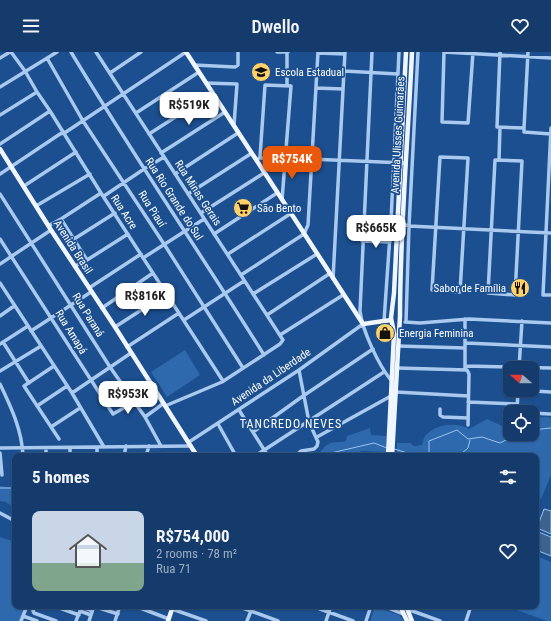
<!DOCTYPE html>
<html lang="en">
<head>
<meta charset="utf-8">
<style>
  body { margin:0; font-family:"Roboto Condensed",sans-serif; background:#214673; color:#f1f3f6; height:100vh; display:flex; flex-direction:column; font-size:15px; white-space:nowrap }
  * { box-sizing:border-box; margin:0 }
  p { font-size:13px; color:#9dadc1 }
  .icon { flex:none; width:22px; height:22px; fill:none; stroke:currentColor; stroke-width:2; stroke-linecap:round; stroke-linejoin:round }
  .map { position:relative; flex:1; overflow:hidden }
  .details { position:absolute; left:12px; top:401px; width:527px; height:156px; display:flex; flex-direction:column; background:#143b6b; border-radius:8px; box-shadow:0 1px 3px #0004,0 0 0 1px #33557e }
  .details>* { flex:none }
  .needle { width:26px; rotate:290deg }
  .fabs { position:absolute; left:503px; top:309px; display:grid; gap:8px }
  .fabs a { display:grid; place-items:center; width:36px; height:36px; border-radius:8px; background:#143b6b; box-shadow:0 1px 3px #0004,0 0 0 1px #33557e; font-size:20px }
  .price { position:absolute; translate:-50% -34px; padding:0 9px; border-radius:8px; background:#fff; color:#222; font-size:13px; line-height:26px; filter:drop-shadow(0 1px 2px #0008) }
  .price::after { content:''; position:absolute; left:50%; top:24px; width:12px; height:9px; margin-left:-6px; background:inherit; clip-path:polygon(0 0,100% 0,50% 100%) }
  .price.active { background:#ea580c; color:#fff }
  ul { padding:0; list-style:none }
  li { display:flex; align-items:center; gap:12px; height:100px; padding:0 20px }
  li span { display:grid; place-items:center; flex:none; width:112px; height:80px; border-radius:8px; color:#555 }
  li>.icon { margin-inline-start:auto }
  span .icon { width:48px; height:48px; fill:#fffc; stroke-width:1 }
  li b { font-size:17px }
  h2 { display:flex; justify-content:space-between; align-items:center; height:48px; padding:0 20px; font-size:17px }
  header { display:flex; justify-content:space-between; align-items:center; height:52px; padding:0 20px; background:#143b6b; font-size:18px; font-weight:600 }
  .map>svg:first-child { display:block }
</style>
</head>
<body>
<header><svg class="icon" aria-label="menu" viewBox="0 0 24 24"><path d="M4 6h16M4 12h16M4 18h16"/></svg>Dwello<svg class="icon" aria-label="heart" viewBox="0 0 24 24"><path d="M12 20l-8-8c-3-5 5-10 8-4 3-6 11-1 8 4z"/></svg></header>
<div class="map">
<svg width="551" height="569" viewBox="0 0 551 569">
  <rect width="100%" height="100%" fill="#1b4f8f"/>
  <path fill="#2e69ad" d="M185,298L200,323L167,345L151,320Z
    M547,365L551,366V423L541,447L536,445V404L397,403V391H410L414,394L422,393C423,389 424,384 427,382C438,372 456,370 469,377L487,367L502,374V379L504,383L532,382V371L534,366Z
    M370,376L371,383L386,384V400L362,399L357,401L342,404H313C322,401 323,394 329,392C334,389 341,391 346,389L347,384Z
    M0,434L15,436V461C13,453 8,450 0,449Z
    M0,485L15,490V554H26L20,569H0Z
    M536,504L551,510V569H547L505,554H536Z
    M375,555L399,563L404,569H370Z"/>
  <path fill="#3c6290" stroke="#9cc4f0" d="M544,457L551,459V482L537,476Z
    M536,479L551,485V504L536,498Z"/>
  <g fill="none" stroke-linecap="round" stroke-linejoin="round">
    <path stroke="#9cc4f0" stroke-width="1" d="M532,378L551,376
      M394,397L418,404
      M318,404L374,391L387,396
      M426,404L429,403V389L457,378L468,387L482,385L500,391L518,382
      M462,404V401L468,396L470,388
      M0,436H11L15,438"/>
    <path stroke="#a9c9ee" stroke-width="3.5" d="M11,0L25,19L37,40L50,59L101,141L223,329
      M71,0C133,103 201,202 264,303
      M96,0L283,288L280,292L222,330L165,354
      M277,0H288
      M372,0L360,259C362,278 379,314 391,328
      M444,0L442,70L468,71L473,0
      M444,0L551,6
      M500,0L497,75L524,76L528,0
      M318,1L345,2
      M0,6L10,0
      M47,6L83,69L164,192L243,316
      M194,13L235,15L238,13V0
      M344,19L398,22
      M110,21L141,0
      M206,31L237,32L234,73
      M287,33V1
      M0,35L57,0
      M316,36L343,37
      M136,61L199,20
      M0,63L37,40
      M524,76V80L551,82
      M551,76L543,243H551
      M149,82L213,41
      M0,92L50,59
      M161,101L225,60
      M260,105L265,33L291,34L282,148
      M440,105L468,106L460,240L432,238Z
      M259,106H285L405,111
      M495,108L522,109L515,243L488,241Z
      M499,108L500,75
      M0,122L60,82L66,80L186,0
      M175,122L238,81
      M24,134L76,100
      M0,142L110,315L145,365L161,394
      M188,142L252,101
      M104,144L144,117L164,105
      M36,154L90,122
      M201,161L264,121
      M61,167L87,208
      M391,169L409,174L551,181
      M48,174L61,167L101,141
      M214,182L277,141
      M0,187L113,362L134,350
      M74,187L115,161
      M362,189L390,190
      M228,202L290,162
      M143,206L204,167
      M0,212L51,178
      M75,214L87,208L128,182
      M241,223L304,182L308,173L318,0
      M333,227L345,0
      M0,231L72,341L104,395
      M89,236L141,202
      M253,242L317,202
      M102,256L153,221
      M267,263L329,222
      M0,264L14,254
      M184,268L244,229
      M384,269L391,169L399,0
      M405,270L420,271L469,267L551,271
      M406,270L409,174L418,0
      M115,275L166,242
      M31,279L91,240
      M280,283L343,243
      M3,290L29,331
      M466,291L551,295
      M0,292L28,274
      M398,294L465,296
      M127,295L179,261
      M54,314L24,334L59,387
      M465,314L551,316
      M397,316L467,318L469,322L468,373
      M465,316V267
      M519,316L522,269
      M0,319L41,294
      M0,332C11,355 22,378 23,404
      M518,338L551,340
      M396,340L468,344
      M72,341L131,301
      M468,350L517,352
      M37,354L67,334
      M440,357V363L443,365L468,366
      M239,358L268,404
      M517,360L518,338
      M532,361L550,362
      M145,365L164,351
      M218,372L236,404
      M51,375L80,356
      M253,380L303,344L373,297
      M317,385L391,344
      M189,390L299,318L363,272
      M0,396L191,394
      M46,396V404
      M70,396V404
      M0,401L2,423
      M97,404V395
      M124,404L126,394
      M146,404L149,394
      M255,404L384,320
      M295,404L301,399L314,397L317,394L318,390L309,370L299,318
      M0,461L15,469
      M35,554L33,559L34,561L56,569
      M54,554L79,563
      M135,554L169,567
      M237,554L278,569
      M312,554L353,569
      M383,554L403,562
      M82,555L92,559
      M99,556L118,562
      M172,557L206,569
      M407,557L440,569
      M80,559L91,563
      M23,564L37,569
      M21,569L27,554
      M76,569L82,554
      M89,569L94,554
      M115,569L120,554
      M247,569L253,554
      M326,569L331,554
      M366,569L371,554
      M466,569L471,554"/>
    <path stroke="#f0f6ff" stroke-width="4.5" d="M186,0L363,272L391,268
      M0,97L51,178L115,275L197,404
      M388,404L394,282L393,276L391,266L394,241L406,0
      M392,404L400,264C400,176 408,88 412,0
      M400,554L407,569
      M406,554L412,569
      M168,569L173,554"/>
  </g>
  <defs>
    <symbol id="school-disc" viewBox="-11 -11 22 22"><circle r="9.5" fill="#ffd166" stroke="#1b4f8f"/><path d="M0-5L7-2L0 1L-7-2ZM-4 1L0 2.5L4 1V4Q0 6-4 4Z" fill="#111"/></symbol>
    <symbol id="supermarket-disc" viewBox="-11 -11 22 22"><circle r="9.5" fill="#ffd166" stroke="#1b4f8f"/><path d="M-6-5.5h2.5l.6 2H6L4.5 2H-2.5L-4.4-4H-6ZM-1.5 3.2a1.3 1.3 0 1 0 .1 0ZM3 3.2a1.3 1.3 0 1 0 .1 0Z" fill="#111"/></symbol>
    <symbol id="restaurant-disc" viewBox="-11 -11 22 22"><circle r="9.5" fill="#ffd166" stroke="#1b4f8f"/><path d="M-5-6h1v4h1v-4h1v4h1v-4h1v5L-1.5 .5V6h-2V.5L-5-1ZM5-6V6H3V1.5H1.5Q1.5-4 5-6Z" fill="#111"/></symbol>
    <symbol id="shop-disc" viewBox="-11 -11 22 22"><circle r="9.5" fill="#ffd166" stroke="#1b4f8f"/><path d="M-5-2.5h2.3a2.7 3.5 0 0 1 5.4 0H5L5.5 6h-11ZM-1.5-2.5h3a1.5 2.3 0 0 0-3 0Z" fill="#111"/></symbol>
  </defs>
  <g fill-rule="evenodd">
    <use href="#school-disc" x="250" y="9" width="22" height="22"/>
    <use href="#supermarket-disc" x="232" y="145" width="22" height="22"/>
    <use href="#restaurant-disc" x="509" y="225" width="22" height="22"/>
    <use href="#shop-disc" x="374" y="270" width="22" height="22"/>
  </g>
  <g text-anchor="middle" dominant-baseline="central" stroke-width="3.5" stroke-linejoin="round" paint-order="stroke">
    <g font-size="11" fill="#fff" stroke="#1b4f8f" text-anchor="start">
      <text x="275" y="20">Escola Estadual</text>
      <text x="257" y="156">São Bento</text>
      <text x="506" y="236" text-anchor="end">Sabor de Família</text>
      <text x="399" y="281">Energia Feminina</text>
    </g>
    <g font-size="11" fill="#fff" stroke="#1b4f8f">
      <text transform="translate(398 83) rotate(-87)">Avenida Ulisses Guimarães</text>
      <text transform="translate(198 141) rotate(57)">Rua Minas Gerais</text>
      <text transform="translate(174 147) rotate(57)">Rua Rio Grande do Sul</text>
      <text transform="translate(152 157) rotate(57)">Rua Piauí</text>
      <text transform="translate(124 160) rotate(57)">Rua Acre</text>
      <text transform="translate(73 195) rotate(57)">Avenida Brasil</text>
      <text transform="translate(88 263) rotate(58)">Rua Paraná</text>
      <text transform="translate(71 280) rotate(58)">Rua Amapá</text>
      <text transform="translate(271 325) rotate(-34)">Avenida da Liberdade</text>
    </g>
    <g font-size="12" letter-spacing="1" fill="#fff" stroke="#1b4f8f">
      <text x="291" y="372">TANCREDO NEVES</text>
    </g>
  </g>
</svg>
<div class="fabs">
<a><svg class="needle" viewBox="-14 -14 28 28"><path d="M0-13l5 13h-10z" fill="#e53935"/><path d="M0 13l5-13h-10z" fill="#9dadc1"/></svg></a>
<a><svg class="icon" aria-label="locate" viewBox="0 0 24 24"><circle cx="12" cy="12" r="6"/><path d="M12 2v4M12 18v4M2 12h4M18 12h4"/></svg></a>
</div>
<b class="price" style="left:189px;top:74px">R$519K</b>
<b class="price active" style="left:292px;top:128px">R$754K</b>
<b class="price" style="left:376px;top:197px">R$665K</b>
<b class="price" style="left:145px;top:265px">R$816K</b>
<b class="price" style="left:128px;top:363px">R$953K</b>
<section class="details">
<h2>5 homes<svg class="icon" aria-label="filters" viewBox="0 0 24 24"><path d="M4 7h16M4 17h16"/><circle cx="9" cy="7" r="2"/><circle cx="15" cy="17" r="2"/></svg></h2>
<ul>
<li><span style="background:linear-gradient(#c9d6e8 65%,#7fa58c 0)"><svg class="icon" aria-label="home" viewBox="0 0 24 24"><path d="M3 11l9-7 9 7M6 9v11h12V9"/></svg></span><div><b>R$754,000</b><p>2 rooms · 78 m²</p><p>Rua 71</p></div><svg class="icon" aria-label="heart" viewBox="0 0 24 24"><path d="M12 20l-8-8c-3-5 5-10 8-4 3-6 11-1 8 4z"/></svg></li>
</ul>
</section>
</div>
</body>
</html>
